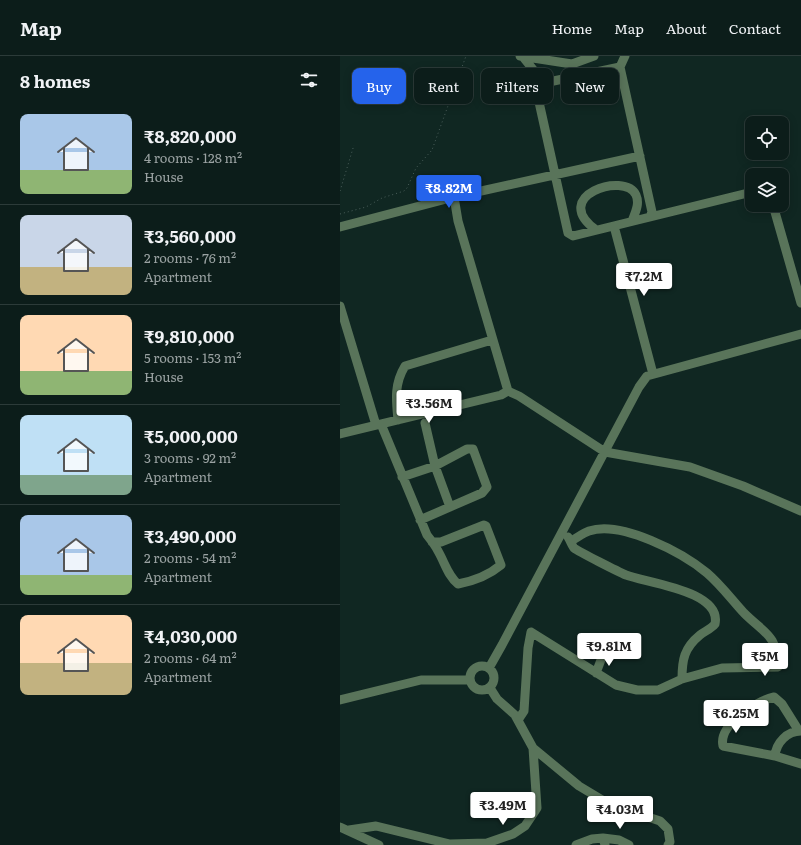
<!DOCTYPE html>
<html lang="en">
<head>
<meta charset="utf-8">
<style>
  body { margin:0; font-family:Literata,serif; background:#152623; color:#f1f3f6; height:100vh; display:flex; flex-direction:column; font-size:15px; white-space:nowrap }
  * { box-sizing:border-box; margin:0 }
  p { font-size:13px; color:#9aa2a2 }
  .icon { flex:none; width:22px; height:22px; fill:none; stroke:currentColor; stroke-width:2; stroke-linecap:round; stroke-linejoin:round }
  .map { position:relative; flex:1; overflow:hidden }
  .details { display:flex; flex-direction:column; background:#0c1d1a; width:340px }
  .details>* { flex:none }
  .banner { position:absolute; left:12px; top:12px; width:380px; height:36px; display:flex; gap:8px }
  .tools { position:absolute; left:405px; top:60px; display:grid; gap:8px }
  .tools a { display:grid; place-items:center; width:44px; height:44px; border-radius:8px; background:#0c1d1a; box-shadow:0 2px 10px #0003,0 0 0 1px #2c3b39; font-size:20px }
  .price { position:absolute; translate:-50% -34px; padding:0 9px; border-radius:4px; background:#fff; color:#222; font-size:13px; line-height:26px; filter:drop-shadow(0 1px 2px #0008) }
  .price::after { content:''; position:absolute; left:50%; top:24px; width:12px; height:9px; margin-left:-6px; background:inherit; clip-path:polygon(0 0,100% 0,50% 100%) }
  .price.current { background:#2563eb; color:#fff }
  ul { padding:0; list-style:none }
  li { display:flex; align-items:center; gap:12px; height:100px; padding:0 20px }
  li+li { border-top:1px solid #2c3b39 }
  li span { display:grid; place-items:center; flex:none; width:112px; height:80px; border-radius:8px; color:#555 }
  li>.icon { margin-inline-start:auto }
  span .icon { width:48px; height:48px; fill:#fffc; stroke-width:1 }
  li b { font-size:17px }
  h2 { display:flex; justify-content:space-between; align-items:center; height:48px; padding:0 20px; font-size:17px }
  .tag { padding:0 14px; border-radius:8px; background:#0c1d1a; box-shadow:0 2px 10px #0003,0 0 0 1px #2c3b39; font-size:14px; line-height:36px }
  .tag.current { background:#2563eb; color:#fff }
  header { display:flex; align-items:center; gap:24px; box-sizing:border-box; height:56px; padding:0 20px; background:#0c1d1a; border-bottom:1px solid #2c3b39 }
  header strong { font-size:19px }
  nav { display:flex; gap:22px; margin-inline-start:auto; font-size:14px }
  main { display:flex; flex:1; min-height:0 }
  .map>svg:first-child { display:block }
</style>
</head>
<body>
<header>
<strong>Map</strong>
<nav><a>Home</a><a>Map</a><a>About</a><a>Contact</a></nav>
</header>
<main>
<section class="details">
<h2>8 homes<svg class="icon" aria-label="filters" viewBox="0 0 24 24"><path d="M4 7h16M4 17h16"/><circle cx="9" cy="7" r="2"/><circle cx="15" cy="17" r="2"/></svg></h2>
<ul>
<li><span style="background:linear-gradient(#a9c7e8 70%,#8fb573 0)"><svg class="icon" aria-label="home" viewBox="0 0 24 24"><path d="M3 11l9-7 9 7M6 9v11h12V9"/></svg></span><div><b>₹8,820,000</b><p>4 rooms · 128 m²</p><p>House</p></div></li>
<li><span style="background:linear-gradient(#c9d6e8 65%,#c2b280 0)"><svg class="icon" aria-label="home" viewBox="0 0 24 24"><path d="M3 11l9-7 9 7M6 9v11h12V9"/></svg></span><div><b>₹3,560,000</b><p>2 rooms · 76 m²</p><p>Apartment</p></div></li>
<li><span style="background:linear-gradient(#ffd9b3 70%,#8fb573 0)"><svg class="icon" aria-label="home" viewBox="0 0 24 24"><path d="M3 11l9-7 9 7M6 9v11h12V9"/></svg></span><div><b>₹9,810,000</b><p>5 rooms · 153 m²</p><p>House</p></div></li>
<li><span style="background:linear-gradient(#bfe0f5 75%,#7fa58c 0)"><svg class="icon" aria-label="home" viewBox="0 0 24 24"><path d="M3 11l9-7 9 7M6 9v11h12V9"/></svg></span><div><b>₹5,000,000</b><p>3 rooms · 92 m²</p><p>Apartment</p></div></li>
<li><span style="background:linear-gradient(#a9c7e8 75%,#8fb573 0)"><svg class="icon" aria-label="home" viewBox="0 0 24 24"><path d="M3 11l9-7 9 7M6 9v11h12V9"/></svg></span><div><b>₹3,490,000</b><p>2 rooms · 54 m²</p><p>Apartment</p></div></li>
<li><span style="background:linear-gradient(#ffd9b3 60%,#c2b280 0)"><svg class="icon" aria-label="home" viewBox="0 0 24 24"><path d="M3 11l9-7 9 7M6 9v11h12V9"/></svg></span><div><b>₹4,030,000</b><p>2 rooms · 64 m²</p><p>Apartment</p></div></li>
</ul>
</section>
<div class="map">
<svg width="461" height="789" viewBox="0 0 461 789">
  <rect width="100%" height="100%" fill="#102722"/>
  <g fill="none" stroke-linecap="round" stroke-linejoin="round">
    <path stroke="#4b5f5b" stroke-width="1" stroke-dasharray="1 3" stroke-linecap="butt" d="M0,135L14,89
      M0,158L26,151L42,142L64,135L67,132L76,112L92,94L126,0"/>
    <path stroke="#59745a" stroke-width="9" d="M180,0L232,8L254,0
      M183,1L204,27
      M280,11L312,156L310,161L233,180L228,177L197,37L198,31L204,27Z
      M280,11L285,0
      M114,141L118,165L168,335L179,340L265,396L350,411L403,430L461,455
      M433,149L461,247
      M310,161L412,136
      M274,170L313,318
      M0,171L114,141L300,100
      M256,174C209,140 285,115 296,139C300,148 295,157 292,165
      M0,250L36,369
      M58,364C56,344 54,328 65,310L152,284
      M85,367L95,410L110,451
      M41,368L87,479C91,484 95,489 98,495C105,507 108,520 118,528C134,525 149,519 161,509L146,470L144,469L101,486H92
      M0,378L161,339L168,335
      M62,421L95,410L127,393H133L147,431L142,437L80,464
      M228,481C230,484 232,490 234,492C239,496 279,516 286,519C308,527 382,535 375,568C371,573 365,575 360,579C344,592 342,604 342,623
      M130 622a12 12 0 1 1 24 0a12 12 0 1 1-24 0Z
      M149,612L162,589L299,331L307,320L461,278
      M256,617L264,596
      M0,644L81,624H130
      M178,664L184,655L188,592L191,576L276,629L297,634H318L342,623L382,612L438,611C437,578 425,578 404,557C392,544 381,529 367,517C343,497 281,464 249,475C243,477 237,482 231,485
      M459,675L442,648L434,641C416,645 378,669 383,690L435,700L461,708
      M193,692L239,730L269,748L320,765L328,773L330,786L328,789
      M435,700C436,687 447,675 461,675
      M0,771L39,789
      M9,774L36,770L110,788L147,787L173,778L185,770L197,752L193,692L175,659L157,643L150,632
      M263,782L279,784L289,789
      M236,789L252,783L263,782L265,789"/>
  </g>
</svg>
<div class="tools">
<a><svg class="icon" aria-label="locate" viewBox="0 0 24 24"><circle cx="12" cy="12" r="6"/><path d="M12 2v4M12 18v4M2 12h4M18 12h4"/></svg></a>
<a><svg class="icon" aria-label="layers" viewBox="0 0 24 24"><path d="M12 4l9 5-9 5-9-5zM3 14l9 5 9-5"/></svg></a>
</div>
<b class="price current" style="left:109px;top:153px">₹8.82M</b>
<b class="price" style="left:304px;top:241px">₹7.2M</b>
<b class="price" style="left:89px;top:368px">₹3.56M</b>
<b class="price" style="left:269px;top:611px">₹9.81M</b>
<b class="price" style="left:425px;top:621px">₹5M</b>
<b class="price" style="left:396px;top:678px">₹6.25M</b>
<b class="price" style="left:163px;top:770px">₹3.49M</b>
<b class="price" style="left:280px;top:774px">₹4.03M</b>
<div class="banner">
<a class="tag current">Buy</a>
<a class="tag">Rent</a>
<a class="tag">Filters</a>
<a class="tag">New</a>
</div>
</div>
</main>
</body>
</html>
